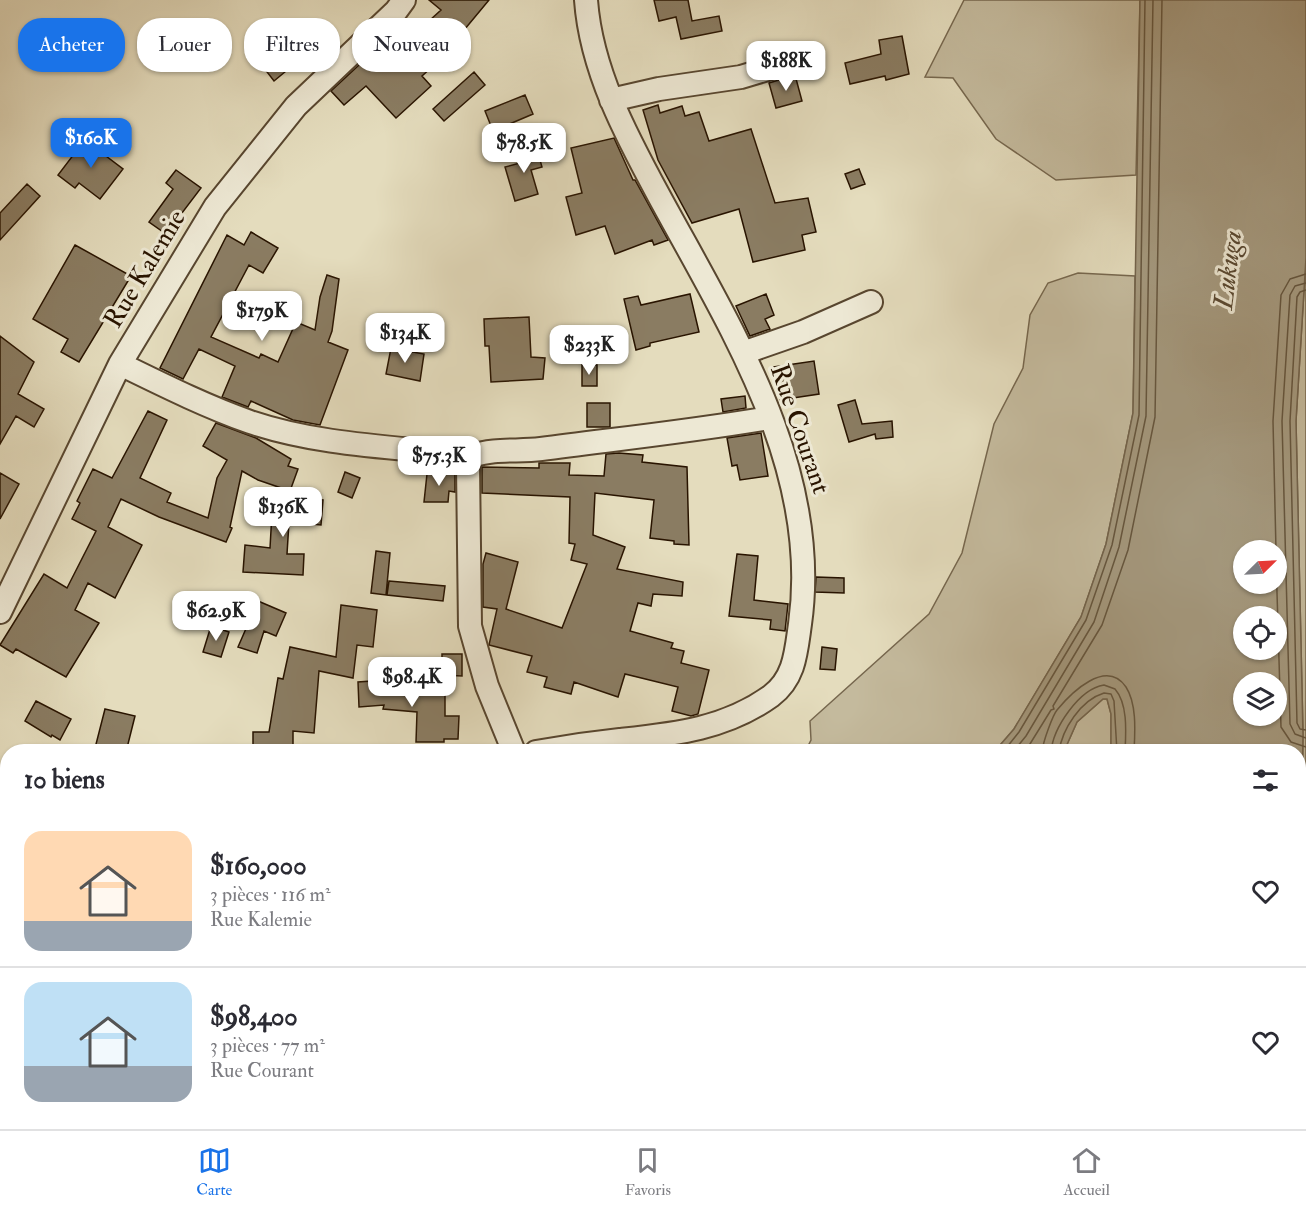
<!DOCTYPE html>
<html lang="fr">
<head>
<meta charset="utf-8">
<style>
  body { margin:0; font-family:"IM FELL Double Pica",serif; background:#f2f2f3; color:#2b2b33; height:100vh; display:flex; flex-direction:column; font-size:22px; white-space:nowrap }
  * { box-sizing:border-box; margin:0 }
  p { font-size:20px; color:#7c7c81 }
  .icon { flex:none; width:33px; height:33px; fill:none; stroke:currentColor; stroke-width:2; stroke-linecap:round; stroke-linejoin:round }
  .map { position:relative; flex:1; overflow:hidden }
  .sheet { position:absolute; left:0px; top:744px; width:1306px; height:386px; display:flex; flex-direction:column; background:#fff; border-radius:24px 24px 0 0; box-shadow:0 2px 4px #0004 }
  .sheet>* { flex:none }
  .top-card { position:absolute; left:18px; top:18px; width:600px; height:54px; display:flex; gap:12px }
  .needle { width:39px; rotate:66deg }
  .fabs { position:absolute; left:1233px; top:540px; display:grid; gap:12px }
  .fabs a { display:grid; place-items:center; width:54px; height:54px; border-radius:50%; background:#fff; box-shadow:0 2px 4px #0004; font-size:30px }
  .price { position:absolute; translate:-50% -51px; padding:0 14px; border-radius:12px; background:#fff; color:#222; font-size:20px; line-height:39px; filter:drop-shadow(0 2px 3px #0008) }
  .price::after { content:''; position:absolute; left:50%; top:36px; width:18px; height:14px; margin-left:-9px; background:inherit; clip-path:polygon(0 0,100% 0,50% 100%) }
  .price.on { background:#1a73e8; color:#fff }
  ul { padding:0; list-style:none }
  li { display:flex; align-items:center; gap:18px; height:150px; padding:0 24px }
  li+li { border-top:2px solid #e1e1e2 }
  li span { display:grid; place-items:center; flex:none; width:168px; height:120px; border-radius:18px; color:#555 }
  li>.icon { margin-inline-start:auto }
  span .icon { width:72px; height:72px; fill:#fffc; stroke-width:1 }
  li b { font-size:26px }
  h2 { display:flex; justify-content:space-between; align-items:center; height:72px; padding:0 24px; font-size:26px }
  .pill { padding:0 21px; border-radius:24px; background:#fff; box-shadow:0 2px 4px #0004; font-size:21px; line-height:54px }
  .pill.on { background:#1a73e8; color:#fff }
  .menu { display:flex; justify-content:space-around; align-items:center; height:84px; border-top:2px solid #e1e1e2; background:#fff; font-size:16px; color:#7c7c81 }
  .menu a { display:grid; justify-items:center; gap:3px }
  .menu .on { color:#1a73e8 }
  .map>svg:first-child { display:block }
</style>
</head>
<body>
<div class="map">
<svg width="1306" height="1129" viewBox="0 0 1306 1129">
  <rect width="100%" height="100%" fill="#e4dcbd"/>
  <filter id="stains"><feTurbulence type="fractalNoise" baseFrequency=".00333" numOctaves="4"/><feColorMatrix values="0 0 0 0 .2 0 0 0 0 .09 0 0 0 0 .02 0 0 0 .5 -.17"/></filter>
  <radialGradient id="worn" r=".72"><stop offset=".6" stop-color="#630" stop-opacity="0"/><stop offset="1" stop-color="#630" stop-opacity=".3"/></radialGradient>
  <path fill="#c4ba9d" stroke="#76674e" stroke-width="1.5" d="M964,0H1140L1136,175L1056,180L996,139L953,78L925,77Z
    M1306,258V1129H1287V1122H1299L1303,734L1296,421Z
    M1078,273L1135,276L1133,413L1106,544L1081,617L1014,729L995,751L805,752L811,740L810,721L929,614L962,553L994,424L1023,368L1030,315L1048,283Z
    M1103,699H1107L1111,714V751L1060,752L1065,749L1077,722Z
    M741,1122H1075L1074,1129H744Z"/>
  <path fill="#a4987d" stroke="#73634b" stroke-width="1.5" fill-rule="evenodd" d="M1140,0H1306V258L1296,421L1303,734L1299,974V752L1111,751V714L1107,699H1103L1077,722L1065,749L995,751L1014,729L1081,617L1106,544L1133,413ZM1276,550V584H1244V550ZM1276,616V650H1244V616ZM1244,682H1276V716H1244Z
    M1075,1122H1287V1129H1074Z"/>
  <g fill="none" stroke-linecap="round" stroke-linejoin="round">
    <path stroke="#66563e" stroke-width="1.5" d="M1306,283L1295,286L1290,295L1282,421L1290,724L1295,734L1306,738
      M1306,290L1300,292L1297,297L1290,421L1297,723L1300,729L1306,730
      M1276,550L1273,421L1281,295L1290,279L1306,274
      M1276,559L1281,727L1291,742L1306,747
      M1003,752L1019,732L1086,620L1112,545L1139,415L1145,0
      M1013,752L1026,736L1094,622L1119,547L1146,416L1153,0
      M1025,752L1051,710L1054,709L1053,706L1102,625L1128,550L1155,417L1162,0
      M1042,752C1043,741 1053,715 1057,710C1071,693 1106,658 1126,687C1137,704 1135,732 1134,752
      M1051,752C1053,728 1079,689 1104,685L1115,689C1128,704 1126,732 1125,752
      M1059,752C1062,729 1081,700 1104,693L1111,694L1114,701L1117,752"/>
  </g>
  <path fill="#8a7c62" stroke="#291400" stroke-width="1.5" d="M429,0H489L450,47L452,49L422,76L431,86L396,118L366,86L344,105L331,91L387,39L397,50L441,10Z
    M654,0H688L692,21L719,16L722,31L681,39L676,17L659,21Z
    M282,32L303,57L274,81L254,55Z
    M902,36L909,74L886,80L885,76L850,84L845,63L881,54L879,40Z
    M474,72L485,85L444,121L433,109Z
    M795,75L802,101L776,108L769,83Z
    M525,95L533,114L493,131L485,111Z
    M658,105L660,113L682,106L685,116L699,112L709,141L751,129L775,203L808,198L816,232L802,235L805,250L753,262L739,209L692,223L658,160L643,110Z
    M87,137L105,150L102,153L123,169L100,199L79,183L75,188L58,175Z
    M614,138L633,180H635L668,240L654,245L652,240L615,254L605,226L576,235L566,197L582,193L571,148Z
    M536,146L542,167L531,170L538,194L515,201L505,167L520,163L516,152Z
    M859,169L865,184L851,189L845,174Z
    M176,170L201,188L166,234L149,222L173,189L166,183Z
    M27,184L40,196L0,240V213Z
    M251,232L278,248L263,273L249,265L211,337L259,358L261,354L278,362L296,322L315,330L320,297L327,275L339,279L332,331L328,342L348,350L320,425L293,420L251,401L248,407L222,397L235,366L199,349L183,379L160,368L227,235L244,245Z
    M75,245L131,276L79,362L61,352L68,339L33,319Z
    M690,294L699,332L650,343V346L636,350L624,299L638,296L641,305Z
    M766,294L774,315L765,319L770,329L750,336L736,306Z
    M529,317L531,357L545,358L543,379L491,382L489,346H485L484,319Z
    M0,336L34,362L18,394L44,409L34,427L16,416L0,444Z
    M391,348L424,354L420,381L386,374Z
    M814,361L819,394L780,400L774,367Z
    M582,365H597V386H582Z
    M745,396L746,408L723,412L721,399Z
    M855,400L862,424L892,421L893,437L876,439L875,434L849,442L838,405Z
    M587,403H610V427H587Z
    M148,411L167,420L140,478L171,493L167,502L208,518L217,478L227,460L203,446L216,423L256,438L291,459L288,466L298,469L290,491L258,480L242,471L230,527L232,528L226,542L159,517L121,499L108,527L142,545L115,598L88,583L75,610L99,623L66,677L16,649L13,653L0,645L44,574L67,588L96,531L72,519L80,503L77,501L93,469L112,478Z
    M761,433L768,476L740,480L737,465L732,466L727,438Z
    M619,453L643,455L642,462L687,467L689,545L674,544V541L650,538L654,500L595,493L593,535L625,547L617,569L683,582L682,596L653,594L651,606L638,603L630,631L673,643L671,648L684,651L681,663L709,670L698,714L691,716L672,711L678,687L625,674L618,697L574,682L571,694L544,687L547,677L527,672L532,656L489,645L497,609L483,607V564L486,553L518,562L506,609L562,628L587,564L571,560L575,544L569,543L570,497L482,493V467L539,468V463H570L569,475L604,476L606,454Z
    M345,472L360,478L352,498L338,492Z
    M0,473L19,484L0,519Z
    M427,474H455V492L449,491L448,502H424Z
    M278,496L323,500L321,525L289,522L287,554H304L303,575L243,572L245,545L270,548L272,513L277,514Z
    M376,551L390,553L386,595L371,593Z
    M737,554L758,556L754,600L788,604L785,631L770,629L771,620L729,616Z
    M816,577L844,578V593L815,592Z
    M389,581L445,586L443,601L387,595Z
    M258,601L286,613L276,636L264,631L257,653L238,647Z
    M341,605L377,610L373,647L357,645L353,678L319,671L314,733L293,731V752H253V732H269L278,678L283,679L290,647L336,657Z
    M211,626L229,632L221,657L203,652Z
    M822,647L837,649L835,670L820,669Z
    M442,654H462V676L442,675Z
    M386,680L406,682L405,693L445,694V716H459L458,739H444V742H416L417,712L383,709L384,705L359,707L358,682Z
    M36,701L71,719L60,740L52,735L51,737L25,721Z
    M105,709L135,716L126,752H94Z"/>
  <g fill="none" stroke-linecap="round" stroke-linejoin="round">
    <defs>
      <path id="minor" d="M611,100L659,89L741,77L801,59
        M743,353L803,332L871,302
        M120,364C163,385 205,406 250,422C321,446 399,447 473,456
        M0,612L120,364L215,207L296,106L396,11L404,0
        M514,752L487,686L470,626L468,466L473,456C494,448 519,452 541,449C617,439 693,431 769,418
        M536,752C564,747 592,743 620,740C675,734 725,729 771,696C795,678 796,652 800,624C822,469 730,327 659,196C626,135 591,70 586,0
        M0,808L8,809"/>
    </defs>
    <use href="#minor" stroke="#58462f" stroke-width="26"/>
    <use href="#minor" stroke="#ede8d4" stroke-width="22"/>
  </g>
  <g text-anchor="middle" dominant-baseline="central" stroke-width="6" stroke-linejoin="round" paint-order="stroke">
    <g font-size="26" fill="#291400" stroke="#ede8d4">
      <text transform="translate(145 269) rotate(-59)">Rue Kalemie</text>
      <text transform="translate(800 429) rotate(71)">Rue Courant</text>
    </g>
    <g font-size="27" font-style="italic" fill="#5a4932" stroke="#ede8d4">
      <text transform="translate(1228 270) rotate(-83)">Lukuga</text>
    </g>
  </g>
  <rect width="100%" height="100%" filter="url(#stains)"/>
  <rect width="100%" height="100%" fill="url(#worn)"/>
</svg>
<div class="fabs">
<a><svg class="needle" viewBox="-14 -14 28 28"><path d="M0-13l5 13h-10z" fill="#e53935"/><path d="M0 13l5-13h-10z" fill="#7c7c81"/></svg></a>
<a><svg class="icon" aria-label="locate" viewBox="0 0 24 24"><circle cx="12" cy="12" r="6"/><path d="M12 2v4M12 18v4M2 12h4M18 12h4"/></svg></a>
<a><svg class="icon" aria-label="layers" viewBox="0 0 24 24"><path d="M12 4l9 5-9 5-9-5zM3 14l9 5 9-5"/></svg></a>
</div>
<b class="price" style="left:786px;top:92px">$188K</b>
<b class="price on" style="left:91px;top:169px">$160K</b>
<b class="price" style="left:524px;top:174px">$78.5K</b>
<b class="price" style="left:262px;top:342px">$179K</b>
<b class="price" style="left:405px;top:364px">$134K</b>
<b class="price" style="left:589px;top:376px">$233K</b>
<b class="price" style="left:439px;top:487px">$75.3K</b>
<b class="price" style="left:283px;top:538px">$136K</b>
<b class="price" style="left:216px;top:642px">$62.9K</b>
<b class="price" style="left:412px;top:708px">$98.4K</b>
<div class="top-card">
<a class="pill on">Acheter</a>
<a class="pill">Louer</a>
<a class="pill">Filtres</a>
<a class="pill">Nouveau</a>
</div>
<section class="sheet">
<h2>10 biens<svg class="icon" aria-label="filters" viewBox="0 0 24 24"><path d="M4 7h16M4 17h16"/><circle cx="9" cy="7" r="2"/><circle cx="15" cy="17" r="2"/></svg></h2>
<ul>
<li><span style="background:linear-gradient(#ffd9b3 75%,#9aa5b1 0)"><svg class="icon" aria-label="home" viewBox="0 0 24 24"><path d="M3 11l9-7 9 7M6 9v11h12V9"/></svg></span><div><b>$160,000</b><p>3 pièces · 116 m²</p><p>Rue Kalemie</p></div><svg class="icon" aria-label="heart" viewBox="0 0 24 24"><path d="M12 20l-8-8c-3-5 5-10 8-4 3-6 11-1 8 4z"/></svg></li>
<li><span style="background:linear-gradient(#bfe0f5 70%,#9aa5b1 0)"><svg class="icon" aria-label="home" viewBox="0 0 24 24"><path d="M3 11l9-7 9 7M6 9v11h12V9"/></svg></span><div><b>$98,400</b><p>3 pièces · 77 m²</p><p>Rue Courant</p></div><svg class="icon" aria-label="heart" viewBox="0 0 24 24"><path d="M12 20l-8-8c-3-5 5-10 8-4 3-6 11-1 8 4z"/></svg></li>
</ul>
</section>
</div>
<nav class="menu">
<a class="on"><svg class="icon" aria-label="map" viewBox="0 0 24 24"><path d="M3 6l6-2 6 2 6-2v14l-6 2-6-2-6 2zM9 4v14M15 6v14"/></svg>Carte</a>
<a><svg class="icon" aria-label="saved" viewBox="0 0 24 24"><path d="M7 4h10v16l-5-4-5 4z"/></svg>Favoris</a>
<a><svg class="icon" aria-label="home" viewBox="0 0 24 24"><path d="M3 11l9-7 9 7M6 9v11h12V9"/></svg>Accueil</a>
</nav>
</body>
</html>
